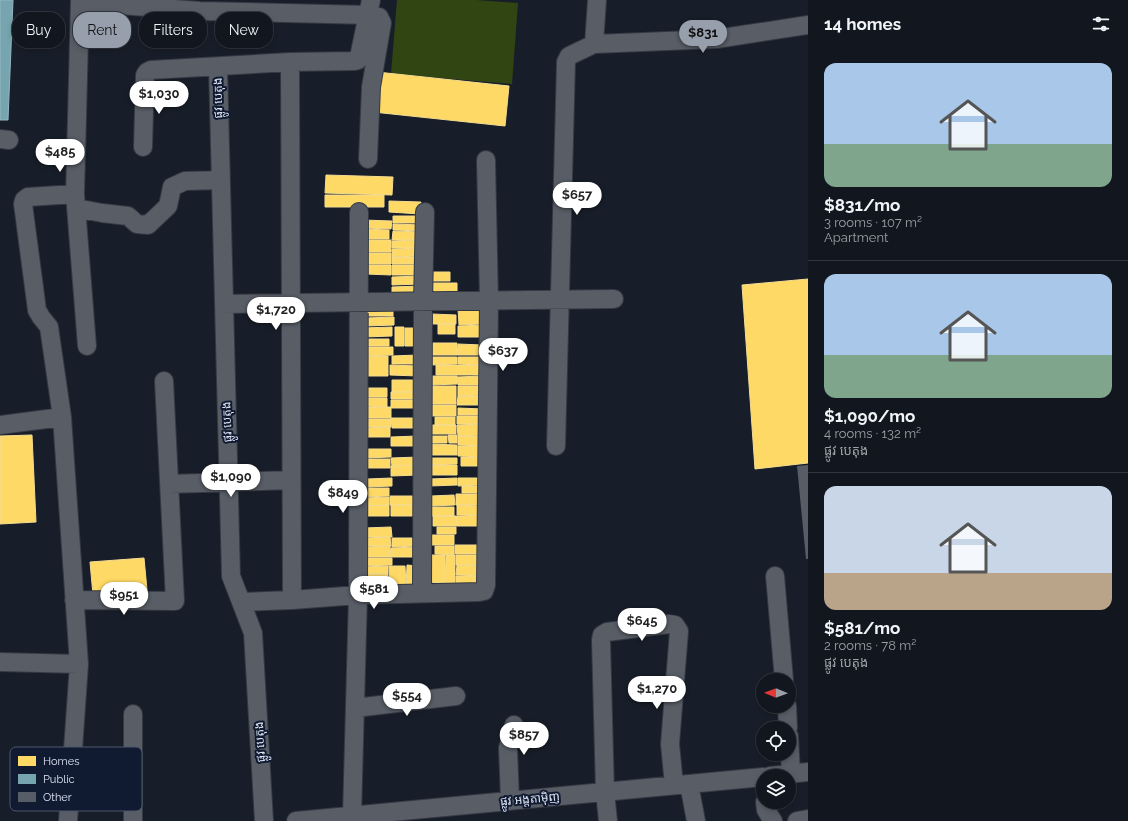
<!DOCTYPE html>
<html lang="en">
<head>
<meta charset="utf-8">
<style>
  body { margin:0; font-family:Raleway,"Noto Sans Khmer",sans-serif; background:#1f232c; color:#f1f3f6; height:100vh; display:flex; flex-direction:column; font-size:15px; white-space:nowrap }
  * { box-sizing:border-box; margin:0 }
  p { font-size:13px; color:#9c9fa4 }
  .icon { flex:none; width:22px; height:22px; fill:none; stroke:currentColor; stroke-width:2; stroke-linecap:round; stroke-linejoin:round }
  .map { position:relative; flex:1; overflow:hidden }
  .details { display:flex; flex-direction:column; background:#12161f; width:320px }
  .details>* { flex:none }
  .hud { position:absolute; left:12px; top:12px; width:380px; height:36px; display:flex; gap:8px }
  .needle { width:26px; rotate:271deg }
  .controls { position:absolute; left:756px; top:673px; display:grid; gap:8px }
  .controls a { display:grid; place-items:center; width:40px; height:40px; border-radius:50%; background:#12161f; box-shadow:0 2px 6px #0003,0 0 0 1px #31353d; font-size:20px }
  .price { position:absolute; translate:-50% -34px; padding:0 9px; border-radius:14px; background:#fff; color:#222; font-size:13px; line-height:26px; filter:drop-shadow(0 1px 2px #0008) }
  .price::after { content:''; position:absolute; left:50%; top:24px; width:12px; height:9px; margin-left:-6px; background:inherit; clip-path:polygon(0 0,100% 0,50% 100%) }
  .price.active { background:#979fad; color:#111 }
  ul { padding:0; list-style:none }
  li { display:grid; align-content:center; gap:8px; height:212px; padding:0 16px }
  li+li { border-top:1px solid #31353d }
  li span { display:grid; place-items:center; height:124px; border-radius:12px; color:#555 }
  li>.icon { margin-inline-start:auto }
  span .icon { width:72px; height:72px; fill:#fffc; stroke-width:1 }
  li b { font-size:17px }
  h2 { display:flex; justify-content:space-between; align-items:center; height:48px; padding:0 16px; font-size:17px }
  .pill { padding:0 14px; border-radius:16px; background:#12161f; box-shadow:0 2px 6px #0003,0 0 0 1px #31353d; font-size:14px; line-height:36px }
  .pill.active { background:#979fad; color:#111 }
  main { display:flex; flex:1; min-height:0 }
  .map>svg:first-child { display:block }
</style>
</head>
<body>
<main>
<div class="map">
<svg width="808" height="821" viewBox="0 0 808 821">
  <rect width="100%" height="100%" fill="#181e29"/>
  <path fill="#314513" d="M397,0H476L518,3L512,84L391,74Z"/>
  <path fill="#ffd966" stroke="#f4dc91" d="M377,72L509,86L505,126L373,112Z
    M326,175L393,177L392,195L325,193Z
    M325,195H384V207H325Z
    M389,201L421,202L420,214L389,212Z
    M393,216H422V223H393Z
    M363,220L392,221L391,229L363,228Z
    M393,224L422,225V231L393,230Z
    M362,229L389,230V239H362Z
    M393,231L423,232V240H392Z
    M364,240H391V252H364Z
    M416,240V248H392V241Z
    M421,248V256L392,257V249Z
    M366,253H391V264H366Z
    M392,257H421V264H392Z
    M366,265H391V275L366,274Z
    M392,265H421V275H392Z
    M430,272H450V281H430Z
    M421,276V284L392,285V277Z
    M808,279V463L755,469L742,285Z
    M433,283H457V292H433Z
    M420,286L421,296L392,297V287Z
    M367,307H393V316H367Z
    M458,309H482V324L459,325Z
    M432,314L456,315V324H432Z
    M394,317V325L367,326L366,318Z
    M438,324H455V334H438Z
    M485,325V337H458V326Z
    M392,327V336L364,337L363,328Z
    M395,327H404V346H395Z
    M405,328H418L419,346H405Z
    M364,339H389V346H365Z
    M430,343H457V355H430Z
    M458,344L482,345L481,355H457Z
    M362,347H393V355L362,356Z
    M417,355V364H392V356Z
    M364,356H388V376H364Z
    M431,357H457V364L431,365Z
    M458,357H479V365L458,364Z
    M390,365L418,366V376L390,375Z
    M436,365H481V375H436Z
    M432,376H457V384L432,385Z
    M483,376V385H458L457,377Z
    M392,380H417V392H392Z
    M432,386H456V404H432Z
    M458,386H484V395L458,396Z
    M363,388H387V397H363Z
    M391,392H417V399H391Z
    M458,396H484V405H457Z
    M363,398H387V407L363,406Z
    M391,400H418V408H391Z
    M430,405H456V416H430Z
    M364,407H391V418H364Z
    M458,408L483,409V415H458Z
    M457,416H483V424H457Z
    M435,417H455V425H435Z
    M391,418H416V428H392Z
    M366,419H391V427H366Z
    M482,424V435L458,436L457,425Z
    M429,425H456V434H429Z
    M390,427V437H363V428Z
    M32,435L36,522L0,524V436Z
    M448,435H457V443H449Z
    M417,436L418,446H391V437Z
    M429,436H447V443H429Z
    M458,436H483V446L458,445Z
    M429,444L457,445V455H429Z
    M458,446H485V457L458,456Z
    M365,449H391V457L365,458Z
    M418,457V465L392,466L391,458Z
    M461,457H485L486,466H461Z
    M429,458H457V464L429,465Z
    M367,459H390V468H367Z
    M419,465V475L391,476V466Z
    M429,465H457V475H429Z
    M392,478V486L367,487V479Z
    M457,478V485L430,486V479Z
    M458,478H479V485L458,486Z
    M462,486H479V493H462Z
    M365,488H389V496L365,497Z
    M456,494H479V505H456Z
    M454,495L455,505L431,506V496Z
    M390,496H418V505H390Z
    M389,497V505L364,506V498Z
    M389,505V516H365L364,506Z
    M391,505H417V516H391Z
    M457,505L481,506V515H457Z
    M429,507H454V516H429Z
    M484,515V526H457V516Z
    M433,516H457V526H433Z
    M391,527L392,537H364V528Z
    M437,527H456V534H437Z
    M427,535H454V545H427Z
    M390,537L391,546H364V538Z
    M392,538H418V546L392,547Z
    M455,545H481V554H455Z
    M390,546L391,557H364V547Z
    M435,546H454V555L435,554Z
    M417,547V557H391V548Z
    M427,555H445V583L427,582Z
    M446,555H455V584H445Z
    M456,555H484L483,565H456Z
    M144,558L147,590L93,595L90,562Z
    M364,558H392V565L364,566Z
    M407,565L418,566L417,588L406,587Z
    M457,565L484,566V576L456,575Z
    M388,566V574H362V567Z
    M389,566H405L406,585L390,586Z
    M362,574H388V583L362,584Z
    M456,576H481V585H456Z"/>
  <path fill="#76a5af" stroke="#95b8c4" d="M0,0H13L8,120H0Z"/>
  <path fill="#575d67" d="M808,465V559H806L797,466Z"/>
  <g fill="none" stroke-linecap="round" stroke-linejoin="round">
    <defs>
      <path id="minor" d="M80,0L75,194L87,346
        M80,2L200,11L369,15L379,17L382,23L371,87L368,159
        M594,44L716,39L808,25
        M290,62L292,600
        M218,67L231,576L253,633L264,821
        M0,139L9,140
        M143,147L145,75L147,72L151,70L290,62L355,61L358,60L359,57L371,0
        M76,208L102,213L128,216L137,224L148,225L168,206L172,187L185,181L220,180
        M224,304L614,299
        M0,425L62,417
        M556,446L566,62L569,56L594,44L597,0
        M169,484L291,480
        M775,576L784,680
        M422,593L423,302L425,212
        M74,600L175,601L164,381
        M241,602L292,600L358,595L479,592L484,591L486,585L489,301L486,160
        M0,662L79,664
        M787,706L788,728
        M355,708L456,696
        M789,736L791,774
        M770,776L808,772
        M689,784L696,821
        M510,801L508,748L514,725
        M765,802L766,810L773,821
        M352,816L358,595L359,212
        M68,821L79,664L62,417L49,327L41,317L37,310L23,204L24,200L28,197L75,194
        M133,821V714
        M296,821L763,777
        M608,821L605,792L601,640L602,635L607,632L669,624L675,625L679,631L670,744L674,785
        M797,821L808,819"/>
    </defs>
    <use href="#minor" stroke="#343943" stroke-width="20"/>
    <use href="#minor" stroke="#585d66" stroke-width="18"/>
  </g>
  <g text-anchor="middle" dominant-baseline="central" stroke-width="4" stroke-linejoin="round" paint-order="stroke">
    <g font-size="12" fill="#dce4f4" stroke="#101b31">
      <text transform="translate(218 98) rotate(-91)">ផ្លូវ បេតុង</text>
      <text transform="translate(227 422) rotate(-92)">ផ្លូវ បេតុង</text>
      <text transform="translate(260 742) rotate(-93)">ផ្លូវ បេតុង</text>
      <text transform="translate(530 799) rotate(-5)">ផ្លូវ អង្តតាម៉ិញ</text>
    </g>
  </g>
  <rect x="10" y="747" width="132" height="64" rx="6" fill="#101b31" stroke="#4d576c" stroke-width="1"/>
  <rect x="18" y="756" width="18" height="10" fill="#ffd966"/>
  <rect x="18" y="774" width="18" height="10" fill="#76a5af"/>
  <rect x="18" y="792" width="18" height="10" fill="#575d67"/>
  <g font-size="11" fill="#dce4f4">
    <text x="43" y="765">Homes</text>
    <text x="43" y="783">Public</text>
    <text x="43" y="801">Other</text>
  </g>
</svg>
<div class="controls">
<a><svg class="needle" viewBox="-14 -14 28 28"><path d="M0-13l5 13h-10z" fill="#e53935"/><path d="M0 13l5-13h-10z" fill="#9c9fa4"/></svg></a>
<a><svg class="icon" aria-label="locate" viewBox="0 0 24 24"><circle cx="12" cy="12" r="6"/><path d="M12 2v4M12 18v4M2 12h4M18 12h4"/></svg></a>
<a><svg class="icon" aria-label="layers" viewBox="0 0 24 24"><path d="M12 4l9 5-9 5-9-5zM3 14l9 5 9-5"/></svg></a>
</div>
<b class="price active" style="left:703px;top:54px">$831</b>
<b class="price" style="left:159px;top:115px">$1,030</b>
<b class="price" style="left:60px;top:173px">$485</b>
<b class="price" style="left:577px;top:216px">$657</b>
<b class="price" style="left:276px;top:331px">$1,720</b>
<b class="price" style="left:503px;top:372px">$637</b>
<b class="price" style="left:231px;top:498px">$1,090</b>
<b class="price" style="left:343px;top:514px">$849</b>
<b class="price" style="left:374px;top:610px">$581</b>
<b class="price" style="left:124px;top:616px">$951</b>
<b class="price" style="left:642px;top:642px">$645</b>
<b class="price" style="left:657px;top:710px">$1,270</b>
<b class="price" style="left:407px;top:717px">$554</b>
<b class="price" style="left:524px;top:756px">$857</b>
<div class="hud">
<a class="pill">Buy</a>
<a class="pill active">Rent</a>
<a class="pill">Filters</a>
<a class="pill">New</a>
</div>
</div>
<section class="details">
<h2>14 homes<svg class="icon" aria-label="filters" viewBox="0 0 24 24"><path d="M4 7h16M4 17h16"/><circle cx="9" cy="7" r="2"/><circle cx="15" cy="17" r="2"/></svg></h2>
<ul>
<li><span style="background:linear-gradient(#a9c7e8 65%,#7fa58c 0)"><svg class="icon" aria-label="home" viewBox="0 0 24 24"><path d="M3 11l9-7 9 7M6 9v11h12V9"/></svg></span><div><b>$831/mo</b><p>3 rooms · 107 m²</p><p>Apartment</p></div></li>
<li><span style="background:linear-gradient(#a9c7e8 65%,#7fa58c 0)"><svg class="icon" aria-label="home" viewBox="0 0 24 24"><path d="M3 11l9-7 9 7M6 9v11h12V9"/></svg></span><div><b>$1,090/mo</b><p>4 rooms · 132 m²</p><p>ផ្លូវ បេតុង</p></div></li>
<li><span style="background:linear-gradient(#c9d6e8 70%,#b9a48a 0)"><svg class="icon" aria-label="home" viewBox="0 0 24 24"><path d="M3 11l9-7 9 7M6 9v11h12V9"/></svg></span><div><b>$581/mo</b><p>2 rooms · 78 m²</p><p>ផ្លូវ បេតុង</p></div></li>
</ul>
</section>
</main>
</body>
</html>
